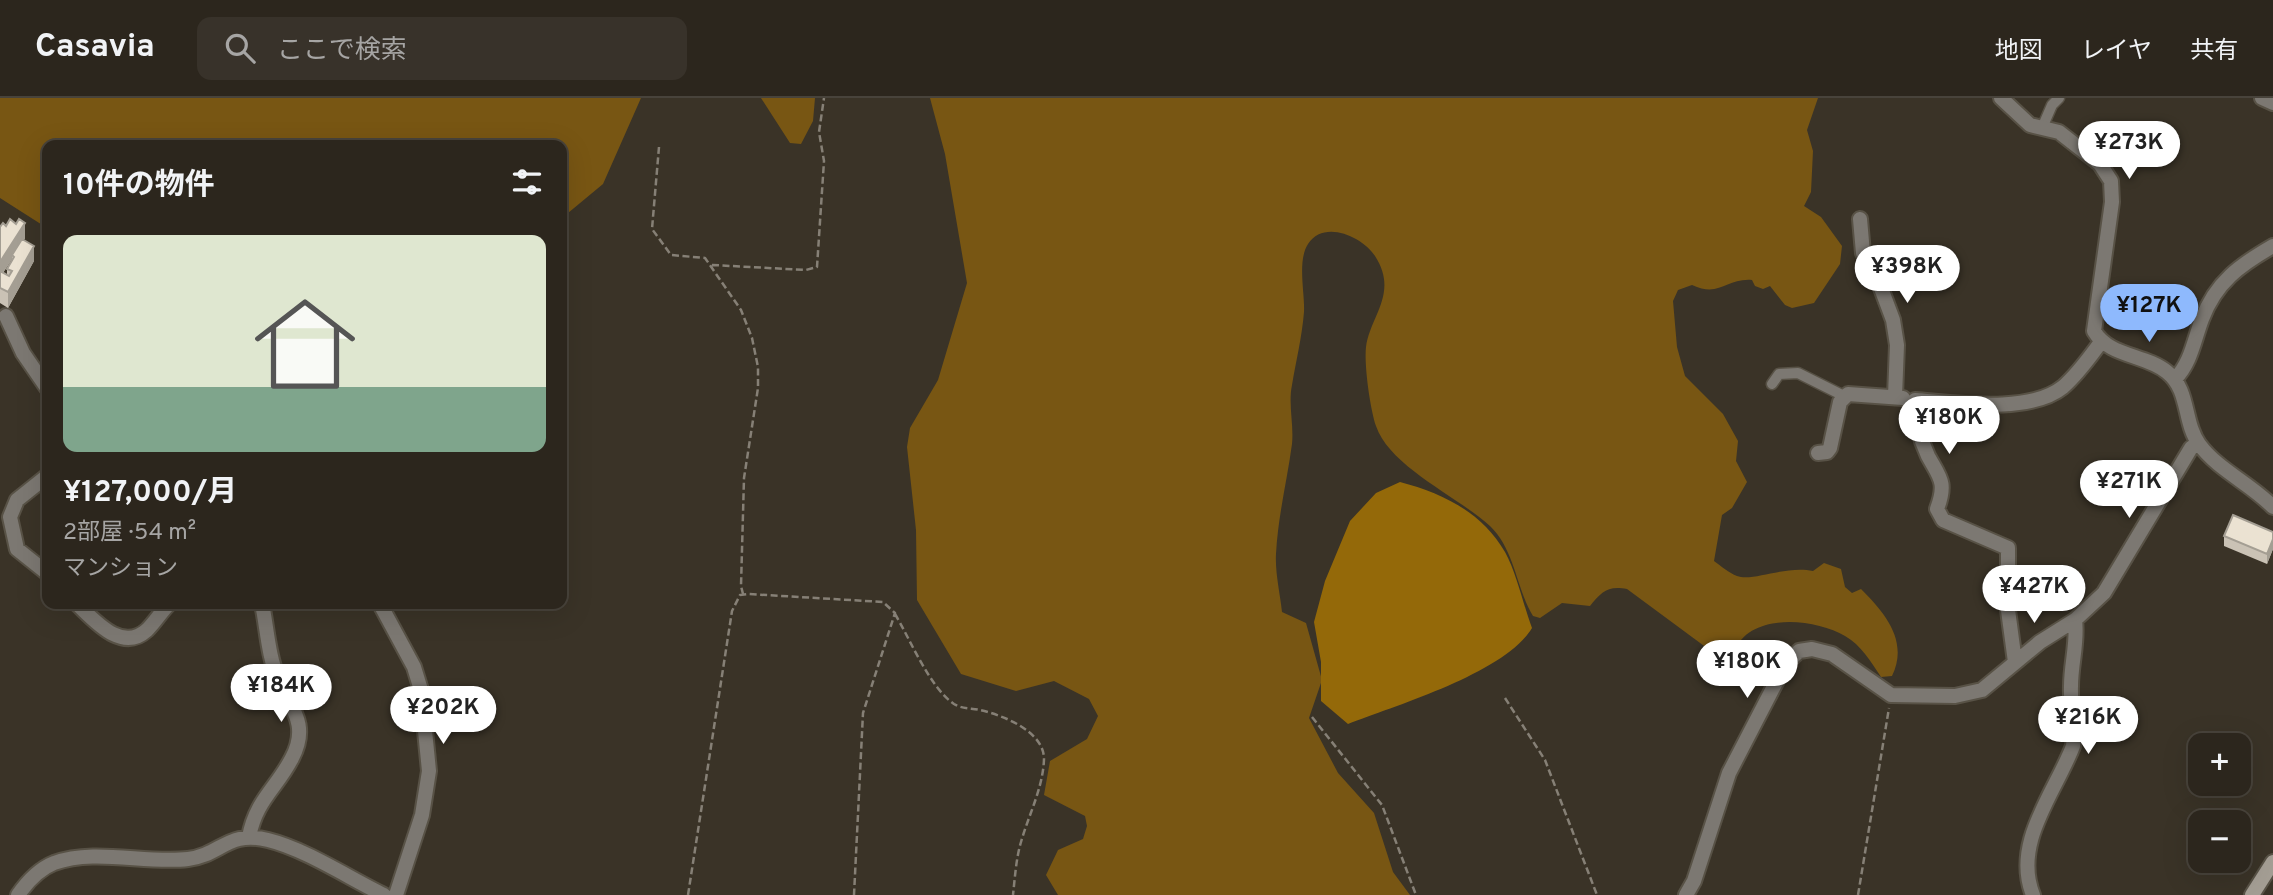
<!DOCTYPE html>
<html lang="ja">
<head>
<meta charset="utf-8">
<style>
  body { margin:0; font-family:Overpass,"Noto Sans JP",sans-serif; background:#38322a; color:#f1f3f6; height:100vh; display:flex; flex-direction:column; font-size:26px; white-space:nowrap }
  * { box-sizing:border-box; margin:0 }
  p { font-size:23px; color:#a6a5a4 }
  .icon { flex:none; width:38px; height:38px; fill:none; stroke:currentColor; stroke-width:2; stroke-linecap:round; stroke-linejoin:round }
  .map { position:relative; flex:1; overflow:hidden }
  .side { position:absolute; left:42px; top:42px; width:525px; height:469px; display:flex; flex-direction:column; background:#2c261d; border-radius:14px; box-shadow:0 7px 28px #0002,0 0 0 2px #48433b }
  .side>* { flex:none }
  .fabs { position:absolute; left:2188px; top:635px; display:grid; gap:14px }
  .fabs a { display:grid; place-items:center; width:63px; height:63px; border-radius:14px; background:#2c261d; box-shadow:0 7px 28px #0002,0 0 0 2px #48433b; font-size:35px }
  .price { position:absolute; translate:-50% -60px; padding:0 16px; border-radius:24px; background:#fff; color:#222; font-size:23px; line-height:46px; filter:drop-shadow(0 2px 4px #0008) }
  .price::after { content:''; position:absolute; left:50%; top:42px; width:21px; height:16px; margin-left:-10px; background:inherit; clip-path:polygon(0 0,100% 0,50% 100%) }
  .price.on { background:#8eb9fd; color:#111 }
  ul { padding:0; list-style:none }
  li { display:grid; align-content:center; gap:14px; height:371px; padding:0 21px }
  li+li { border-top:2px solid #48433b }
  li span { display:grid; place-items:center; height:217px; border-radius:14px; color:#555 }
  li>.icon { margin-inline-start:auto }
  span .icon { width:126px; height:126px; fill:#fffc; stroke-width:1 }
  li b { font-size:30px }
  h2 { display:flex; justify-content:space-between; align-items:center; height:84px; padding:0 21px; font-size:30px }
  header { display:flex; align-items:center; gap:42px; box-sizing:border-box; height:98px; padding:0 35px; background:#2c261d; border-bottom:2px solid #48433b }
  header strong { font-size:33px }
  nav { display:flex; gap:38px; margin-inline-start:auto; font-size:24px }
  .search { width:490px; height:63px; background:#38322a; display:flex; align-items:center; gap:18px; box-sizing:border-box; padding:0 24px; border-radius:14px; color:#a6a5a4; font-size:26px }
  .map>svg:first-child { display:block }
</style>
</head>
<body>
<header>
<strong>Casavia</strong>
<div class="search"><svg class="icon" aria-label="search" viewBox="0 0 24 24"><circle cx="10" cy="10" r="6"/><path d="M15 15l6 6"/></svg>ここで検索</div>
<nav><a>地図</a><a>レイヤ</a><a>共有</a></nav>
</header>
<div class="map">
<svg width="2273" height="797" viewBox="0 0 2273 797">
  <rect width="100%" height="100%" fill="#3a3327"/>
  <path fill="#785613" d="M0,0H641L603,86L562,120V47H47V130L0,100Z
    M761,0H815L813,23L801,46L790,45Z
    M930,0H1818L1807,32L1813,53L1811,94L1804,108L1821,119L1842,148L1840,166L1814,205L1792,210L1785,207L1770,188L1763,191L1755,188L1752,182C1726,180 1720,200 1692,187L1678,192L1673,203L1677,249L1685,278L1723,316L1738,343L1736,363L1747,384L1732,410L1722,417L1714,463C1721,468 1729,475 1737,478C1753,484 1786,467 1813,473L1824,465L1841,471L1845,489L1852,495L1861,491C1885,515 1909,543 1892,578L1881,579C1871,564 1861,547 1845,538C1814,520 1749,514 1734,554L1725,559L1715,556L1627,491C1608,487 1601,494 1590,508L1562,505L1540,520L1533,518C1516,490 1515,452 1490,428C1457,398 1390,369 1376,328C1370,310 1364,267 1366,249C1370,218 1399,195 1375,158C1363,139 1324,121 1308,146C1297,163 1305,195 1304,214C1302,239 1296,263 1292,287C1288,306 1294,327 1292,346C1287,383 1278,418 1276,456C1275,475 1280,495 1282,514L1306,525L1322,582L1309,620L1338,675L1374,715L1393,774L1410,797H1058L1046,777L1058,752L1083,741L1087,728L1085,718L1044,697L1050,663L1087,641L1098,618L1089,601L1054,583L1016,593L961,576L917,502L916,432L907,349L910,330L938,282L967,185L945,56Z"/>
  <path fill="#946909" d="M1400,384C1442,395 1482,414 1505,454C1517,476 1523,506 1532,530C1505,575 1397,607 1348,626L1321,603V564L1314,524L1325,483L1350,423L1376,395Z"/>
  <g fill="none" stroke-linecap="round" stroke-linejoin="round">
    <defs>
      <path id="lane" d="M2042,30L2052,7L2059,0
        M1772,286L1779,276L1798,275L1844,298"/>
      <path id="street" d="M2001,0L2030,27L2059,34L2100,66L2111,83L2112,104L2094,233C2109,259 2145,256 2167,274C2190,292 2183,324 2199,346C2218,372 2251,386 2273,409
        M2262,0L2273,5
        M1860,121L1863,155L1878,182L1893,222L1897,247L1895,298
        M6,218L23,255L47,290
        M2175,281C2191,265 2194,242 2202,221C2216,184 2240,167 2273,148
        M1818,355L1827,354L1830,350L1840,304L1848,296L1903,300
        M47,378L17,402L10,419L17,451L47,475
        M77,506C95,523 122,555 147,532C155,524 161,514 169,506
        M380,506L414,569L421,592L429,673L422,717L396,797
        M2015,564L2008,512V450L1943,422L1937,411C1947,384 1940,380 1928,358C1920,341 1915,321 1915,302C1956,305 2030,316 2063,289C2078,276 2089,260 2101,244
        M249,739C256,702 276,691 292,660C310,626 290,609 278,580C268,558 267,529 262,506
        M18,797C27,784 39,771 54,765C95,750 145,766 188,761C221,757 228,732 268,742C305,751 349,780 384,797
        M1686,797L1694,783L1729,675L1785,567L1799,553L1812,551L1832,556L1891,597L1955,598L1982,592L2040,544L2075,522L2104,495L2191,350L2198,345
        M2033,797C2012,745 2055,695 2073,648C2076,627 2070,608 2071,588C2071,565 2078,544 2075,522"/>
      <path id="secondary" d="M2252,797L2273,764"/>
    </defs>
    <use href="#lane" stroke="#585246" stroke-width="13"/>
    <use href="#street" stroke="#585246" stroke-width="18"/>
    <use href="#secondary" stroke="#585246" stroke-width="18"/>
    <path stroke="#868076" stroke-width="2.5" stroke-dasharray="7 3.5" stroke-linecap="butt" d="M659,49L652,131L671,157L705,160L741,212L752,240L758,269V290L744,380L741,488L743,496
      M712,167L806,172L817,169L824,63L819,34L824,0
      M895,516C910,541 930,590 954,606C962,611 971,610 980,612C1002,617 1044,633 1044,661C1043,690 1029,716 1021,744C1016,761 1015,779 1013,797
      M1505,600L1545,662L1597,797
      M1312,619L1382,707L1416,797
      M688,797L732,513L740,497L749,496L883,504L895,515L863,615L854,797
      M1858,797L1889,610"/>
    <use href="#lane" stroke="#7c7872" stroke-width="10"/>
    <use href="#street" stroke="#7c7872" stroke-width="14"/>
    <use href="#secondary" stroke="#a49e94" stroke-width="14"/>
  </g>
  <path fill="#cac2b5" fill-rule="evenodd" d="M0,129L25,140L24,142L34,163L8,210L0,205ZM12,161V164L7,171V177L3,175Z
    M2273,434V451L2267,466L2224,448V438Z"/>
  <path fill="#a49e93" d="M25,125V140L13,158L12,157V161L0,179V164Z
    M34,148V163L8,210V194Z
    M2273,441V451L2267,466V456Z"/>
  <path fill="#ebe2d2" stroke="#a49e93" stroke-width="2" d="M10,121L16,126L19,121L25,125L0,164V129L3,125L6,128Z
    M22,141L34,148L8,194L0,190V173L9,178L12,173L7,171L14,159L12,157Z
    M2233,417L2273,434V441L2267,456L2224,438Z"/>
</svg>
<div class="fabs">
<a>+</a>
<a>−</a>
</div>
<b class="price" style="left:2129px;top:83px">¥273K</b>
<b class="price" style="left:1907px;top:207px">¥398K</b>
<b class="price on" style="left:2149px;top:246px">¥127K</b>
<b class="price" style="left:1949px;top:358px">¥180K</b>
<b class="price" style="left:2129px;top:422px">¥271K</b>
<b class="price" style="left:2034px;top:527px">¥427K</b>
<b class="price" style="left:1747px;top:602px">¥180K</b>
<b class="price" style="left:281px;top:626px">¥184K</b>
<b class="price" style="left:443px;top:648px">¥202K</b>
<b class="price" style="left:2088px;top:658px">¥216K</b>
<section class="side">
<h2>10件の物件<svg class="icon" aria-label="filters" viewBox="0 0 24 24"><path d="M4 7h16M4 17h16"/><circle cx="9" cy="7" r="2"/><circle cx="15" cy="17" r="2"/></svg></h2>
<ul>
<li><span style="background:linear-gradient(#dfe7d0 70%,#7fa58c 0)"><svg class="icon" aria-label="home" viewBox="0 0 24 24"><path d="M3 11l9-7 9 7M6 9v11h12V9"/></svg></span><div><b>¥127,000/月</b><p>2部屋 · 54 m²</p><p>マンション</p></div></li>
</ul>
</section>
</div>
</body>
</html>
